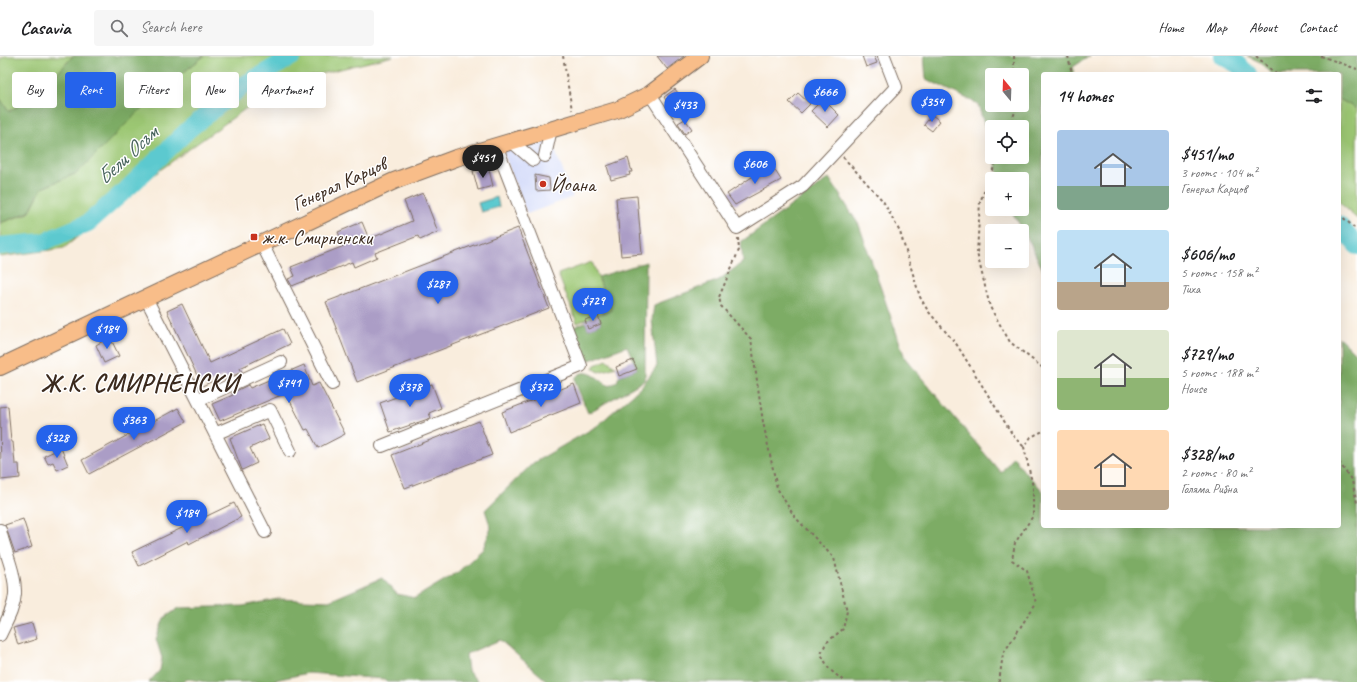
<!DOCTYPE html>
<html lang="en">
<head>
<meta charset="utf-8">
<style>
  body { margin:0; font-family:Caveat,sans-serif; background:#f6f6f6; color:#202124; height:100vh; display:flex; flex-direction:column; font-size:15px; white-space:nowrap }
  * { box-sizing:border-box; margin:0 }
  p { font-size:13px; color:#757577 }
  .icon { flex:none; width:22px; height:22px; fill:none; stroke:currentColor; stroke-width:2; stroke-linecap:round; stroke-linejoin:round }
  .map { position:relative; flex:1; overflow:hidden }
  .panel { position:absolute; left:1041px; top:16px; width:300px; height:456px; display:flex; flex-direction:column; background:#fff; border-radius:4px; box-shadow:0 4px 16px #0002 }
  .panel>* { flex:none }
  .top-card { position:absolute; left:12px; top:16px; width:380px; height:36px; display:flex; gap:8px }
  .needle { width:26px; rotate:341deg }
  .controls { position:absolute; left:985px; top:12px; display:grid; gap:8px }
  .controls a { display:grid; place-items:center; width:44px; height:44px; border-radius:4px; background:#fff; box-shadow:0 4px 16px #0002; font-size:20px }
  .price { position:absolute; translate:-50% -34px; padding:0 9px; border-radius:14px; background:#2563eb; color:#fff; font-size:13px; line-height:26px; filter:drop-shadow(0 1px 2px #0008) }
  .price::after { content:''; position:absolute; left:50%; top:24px; width:12px; height:9px; margin-left:-6px; background:inherit; clip-path:polygon(0 0,100% 0,50% 100%) }
  .price.selected { background:#222; color:#fff }
  ul { padding:0; list-style:none }
  li { display:flex; align-items:center; gap:12px; height:100px; padding:0 16px }
  li span { display:grid; place-items:center; flex:none; width:112px; height:80px; border-radius:4px; color:#555 }
  li>.icon { margin-inline-start:auto }
  span .icon { width:48px; height:48px; fill:#fffc; stroke-width:1 }
  li b { font-size:17px }
  h2 { display:flex; justify-content:space-between; align-items:center; height:48px; padding:0 16px; font-size:17px }
  .chip { padding:0 14px; border-radius:4px; background:#fff; box-shadow:0 4px 16px #0002; font-size:14px; line-height:36px }
  .chip.selected { background:#2563eb; color:#fff }
  header { display:flex; align-items:center; gap:24px; box-sizing:border-box; height:56px; padding:0 20px; background:#fff; border-bottom:1px solid #e0e0e0 }
  header strong { font-size:19px }
  nav { display:flex; gap:22px; margin-inline-start:auto; font-size:14px }
  .search { width:280px; height:36px; background:#f6f6f6; display:flex; align-items:center; gap:10px; box-sizing:border-box; padding:0 14px; border-radius:4px; color:#757577; font-size:15px }
  .map>svg:first-child { display:block }
</style>
</head>
<body>
<header>
<strong>Casavia</strong>
<div class="search"><svg class="icon" aria-label="search" viewBox="0 0 24 24"><circle cx="10" cy="10" r="6"/><path d="M15 15l6 6"/></svg>Search here</div>
<nav><a>Home</a><a>Map</a><a>About</a><a>Contact</a></nav>
</header>
<div class="map">
<svg width="1357" height="626" viewBox="0 0 1357 626">
  <rect width="100%" height="100%" fill="#fff"/>
  <filter id="ink" filterUnits="userSpaceOnUse"><feTurbulence type="fractalNoise" baseFrequency=".025" numOctaves="2"/><feDisplacementMap in="SourceGraphic" scale="8" xChannelSelector="R" yChannelSelector="G"/><feConvolveMatrix kernelMatrix="1 2 1 2 8 2 1 2 1" color-interpolation-filters="sRGB"/></filter>
  <filter id="wash" filterUnits="userSpaceOnUse"><feTurbulence type="fractalNoise" baseFrequency=".012" numOctaves="4" result="noise"/><feDisplacementMap in="SourceGraphic" scale="16" xChannelSelector="R" yChannelSelector="G"/><feGaussianBlur stdDeviation="0.9" result="paint"/><feColorMatrix in="noise" values="0 0 0 0 0 0 0 0 0 0 0 0 0 0 0 0 0 1.4 0 .05"/><feComposite in="paint" operator="in"/></filter>
  <g filter="url(#wash)">
    <rect width="100%" height="100%" fill="#f9eddd"/>
    <path fill="#d1d9f9" d="M546,82L551,84L573,141L527,158L504,98L506,93Z"/>
    <path fill="#9cc773" stroke="#6c7848" d="M6,0H73L44,32L8,56L0,42V3Z
      M204,0H393L280,28L160,114L64,192L0,201V167L29,157L42,132L77,117L156,38Z
      M1339,43L1357,53V163L1339,146Z
      M592,206L611,254L577,267L558,218Z
      M607,304L616,311L599,316L593,312L595,309Z"/>
    <path fill="#7dac65" stroke="#5c6b42" fill-rule="evenodd" d="M73,0H204L156,38L77,117L42,132L29,156L0,167V42L9,56L44,32Z
      M924,0H1090L1073,11V18H1043V214L1025,177L1010,153H1022V123H1000L994,101H1022V71H992V95L978,48L926,23ZM992,19H1022V49H992Z
      M1247,0H1357V53L1339,43V18H1272L1260,6Z
      M829,122L859,169L905,302L1001,417L1013,400L1023,414L1043,435V470H1339V281L1357,299V626H548L500,584L466,598L468,615L478,626H387L384,623L308,617L266,626H207L188,623L182,626H149L160,614L162,602L156,583L164,562L179,552L243,550L278,543L329,545L382,522L397,538L415,542L458,516L483,493L491,472L485,454L533,407L597,370L641,331L657,310L652,264L654,249L719,224L743,206L741,186Z
      M646,206L645,324L588,357L576,328L575,322C586,309 598,323 609,330L617,326L619,320L637,313L627,290L590,304C579,302 575,281 572,272L585,266L588,273L601,268L598,259L611,254L598,221Z"/>
    <path fill="#5bc9cf" stroke="#4b7a76" d="M497,141L499,151L481,156L478,147Z"/>
    <g fill="none" stroke-linecap="round" stroke-linejoin="round">
      <path stroke="#5bc9cf" stroke-width="18" d="M1222,0L1237,8L1248,18
        M1339,169L1357,190
        M0,190L43,186L88,167L129,131L189,73L244,29L293,0"/>
    </g>
    <g id="blocks">
      <path fill="#ab9dc6" d="M657,0H684L667,13Z
        M862,0H874L877,7L866,11Z
        M675,33L686,48L674,56L664,41Z
        M798,37L810,48L801,57L789,46Z
        M823,43L839,59L828,71L811,55Z
        M932,59L940,65L932,75L924,69Z
        M685,63L692,73L685,78L678,67Z
        M628,102L632,116H629L630,119L611,124L607,110Z
        M771,108L781,124L735,149L727,138Z
        M484,112L489,114L493,130L478,134L473,115Z
        M535,119L549,122L550,134L536,135Z
        M423,137L438,176L420,184L418,180L375,197L377,201L354,211L352,206L292,230L288,223L295,220L291,211L344,190L338,176L362,166L369,183L412,165L404,145Z
        M637,140L642,198L621,200L616,142Z
        M518,172L549,252L357,326L326,246Z
        M182,248L210,307L283,273L290,288L240,312L242,316L226,323L224,320L202,330L167,255Z
        M598,259L601,268L588,273L585,264Z
        M110,281L119,300L104,307L96,289Z
        M633,304L637,313L619,320L616,311Z
        M304,309L312,330L319,327L345,378L318,392L308,373L305,374L286,337L220,365L212,348L233,339L232,337L248,329L250,332Z
        M432,328L441,352L429,357L431,362L390,376L380,347Z
        M574,328L581,347L509,376L502,356Z
        M8,350L11,386H13L15,408H19L20,422L1,424L0,351Z
        M178,352L186,366L89,418L82,404Z
        M479,365L492,399L405,432L392,399Z
        M262,368L269,383L250,392L257,407L242,414L230,382Z
        M61,392L68,409L57,414L53,406L48,408L44,400Z
        M234,447L241,461L189,488L188,485L139,510L132,496Z
        M23,463L32,491L15,497L5,469Z
        M32,567L37,583L18,589L13,572Z"/>
    </g>
  </g>
  <g filter="url(#ink)">
    <use href="#blocks" fill-opacity="0" stroke="#7e6e61" stroke-width="1"/>
    <g fill="none" stroke-linecap="round" stroke-linejoin="round">
      <defs>
        <path id="minor" d="M650,38L737,172L803,130L896,31L884,0
          M511,85L533,104
          M545,100L551,73
          M262,188L332,328
          M146,242L265,476
          M198,344L281,306
          M215,378L270,354L290,395
          M382,390L581,310L496,89
          M0,474C4,494 16,517 15,538C14,553 6,566 0,579"/>
        <path id="major" d="M0,311L394,125L456,102L617,54L650,38L700,0"/>
      </defs>
      <use href="#minor" stroke="#7e6e61" stroke-width="14"/>
      <use href="#major" stroke="#7e6e61" stroke-width="18"/>
      <path stroke="#7e6e61" stroke-width="2" stroke-dasharray="3 3" stroke-linecap="butt" d="M563,0L572,54
        M1014,0V19
        M1068,0L1072,18
        M1256,0L1276,18
        M1321,0L1357,13
        M1009,71L1015,56V49
        M843,101L883,145L900,176L920,241L928,255L957,289L1014,381L1024,391
        M998,101L980,146L977,197L990,251L1010,286L1043,312
        M1339,158L1357,174
        M738,182L739,194L719,241L721,250L751,283L763,366L777,432L794,460L834,502L847,555L843,573L826,587L821,598L829,613L845,626
        M1339,406L1352,425L1357,447
        M999,626L1003,598L1036,547L1027,515L1012,504L1015,487L1033,460V431L1024,391L1031,381L1043,375"/>
      <use href="#minor" stroke="#fff" stroke-width="12"/>
      <use href="#major" stroke="#f8bd89" stroke-width="16"/>
    </g>
  </g>
  <g fill="#c8321e" stroke="#fff" stroke-width="1.5">
    <circle cx="543" cy="128" r="4"/>
    <rect x="250" y="177" width="8" height="8" rx="2"/>
  </g>
  <g text-anchor="middle" dominant-baseline="central" stroke-width="3" stroke-linejoin="round" paint-order="stroke">
    <g font-size="20" fill="#3b2a1e" stroke="#fff">
      <text transform="translate(339 128) rotate(-25)">Генерал Карцов</text>
    </g>
    <g font-size="20" fill="#3b2a1e" stroke="#fff" text-anchor="start">
      <text x="551" y="128">Йоана</text>
      <text x="262" y="181">ж.к. Смирненски</text>
    </g>
    <g font-size="21" font-style="italic" fill="#46625c" stroke="#fff">
      <text transform="translate(127 99) rotate(-43)">Бели Осъм</text>
    </g>
    <g font-size="24" font-weight="bold" letter-spacing="1" fill="#3b2a1e" stroke="#fff">
      <text x="140" y="327">Ж.К. СМИРНЕНСКИ</text>
    </g>
  </g>
</svg>
<div class="controls">
<a><svg class="needle" viewBox="-14 -14 28 28"><path d="M0-13l5 13h-10z" fill="#e53935"/><path d="M0 13l5-13h-10z" fill="#757577"/></svg></a>
<a><svg class="icon" aria-label="locate" viewBox="0 0 24 24"><circle cx="12" cy="12" r="6"/><path d="M12 2v4M12 18v4M2 12h4M18 12h4"/></svg></a>
<a>+</a>
<a>−</a>
</div>
<b class="price" style="left:825px;top:57px">$666</b>
<b class="price" style="left:932px;top:67px">$354</b>
<b class="price" style="left:685px;top:70px">$433</b>
<b class="price selected" style="left:483px;top:123px">$451</b>
<b class="price" style="left:755px;top:129px">$606</b>
<b class="price" style="left:438px;top:249px">$287</b>
<b class="price" style="left:593px;top:266px">$729</b>
<b class="price" style="left:107px;top:294px">$184</b>
<b class="price" style="left:289px;top:348px">$741</b>
<b class="price" style="left:410px;top:352px">$378</b>
<b class="price" style="left:541px;top:352px">$372</b>
<b class="price" style="left:134px;top:385px">$363</b>
<b class="price" style="left:57px;top:403px">$328</b>
<b class="price" style="left:187px;top:478px">$184</b>
<div class="top-card">
<a class="chip">Buy</a>
<a class="chip selected">Rent</a>
<a class="chip">Filters</a>
<a class="chip">New</a>
<a class="chip">Apartment</a>
</div>
<section class="panel">
<h2>14 homes<svg class="icon" aria-label="filters" viewBox="0 0 24 24"><path d="M4 7h16M4 17h16"/><circle cx="9" cy="7" r="2"/><circle cx="15" cy="17" r="2"/></svg></h2>
<ul>
<li><span style="background:linear-gradient(#a9c7e8 70%,#7fa58c 0)"><svg class="icon" aria-label="home" viewBox="0 0 24 24"><path d="M3 11l9-7 9 7M6 9v11h12V9"/></svg></span><div><b>$451/mo</b><p>3 rooms · 104 m²</p><p>Генерал Карцов</p></div></li>
<li><span style="background:linear-gradient(#bfe0f5 65%,#b9a48a 0)"><svg class="icon" aria-label="home" viewBox="0 0 24 24"><path d="M3 11l9-7 9 7M6 9v11h12V9"/></svg></span><div><b>$606/mo</b><p>5 rooms · 158 m²</p><p>Тиха</p></div></li>
<li><span style="background:linear-gradient(#dfe7d0 60%,#8fb573 0)"><svg class="icon" aria-label="home" viewBox="0 0 24 24"><path d="M3 11l9-7 9 7M6 9v11h12V9"/></svg></span><div><b>$729/mo</b><p>5 rooms · 188 m²</p><p>House</p></div></li>
<li><span style="background:linear-gradient(#ffd9b3 75%,#b9a48a 0)"><svg class="icon" aria-label="home" viewBox="0 0 24 24"><path d="M3 11l9-7 9 7M6 9v11h12V9"/></svg></span><div><b>$328/mo</b><p>2 rooms · 80 m²</p><p>Голяма Рибна</p></div></li>
</ul>
</section>
</div>
</body>
</html>
